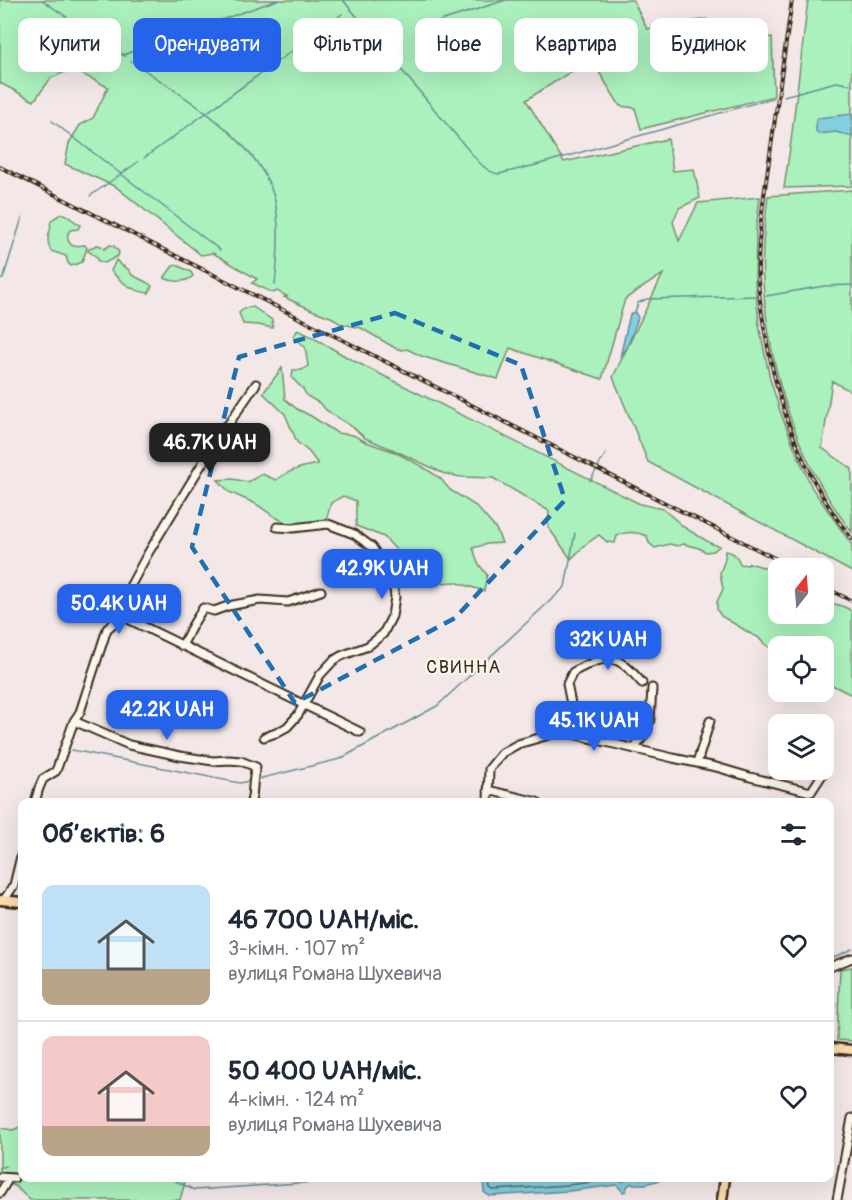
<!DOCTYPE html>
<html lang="uk">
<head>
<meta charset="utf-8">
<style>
  body { margin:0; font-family:Pangolin,sans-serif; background:#f6f6f7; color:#1f2937; height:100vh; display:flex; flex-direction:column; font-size:22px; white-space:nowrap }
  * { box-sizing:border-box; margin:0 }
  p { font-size:20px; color:#747a83 }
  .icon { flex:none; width:33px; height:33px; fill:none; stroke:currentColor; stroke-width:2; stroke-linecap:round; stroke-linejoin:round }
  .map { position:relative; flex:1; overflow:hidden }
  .side { position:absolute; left:18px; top:798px; width:816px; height:384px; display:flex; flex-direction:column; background:#fff; border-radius:12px; box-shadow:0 6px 24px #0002 }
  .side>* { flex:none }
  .banner { position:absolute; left:18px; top:18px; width:816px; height:54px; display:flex; gap:12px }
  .needle { width:39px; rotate:17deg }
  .buttons { position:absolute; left:768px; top:558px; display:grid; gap:12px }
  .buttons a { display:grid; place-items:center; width:66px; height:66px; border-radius:12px; background:#fff; box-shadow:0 6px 24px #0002; font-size:30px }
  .price { position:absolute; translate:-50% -51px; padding:0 14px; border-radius:12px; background:#2563eb; color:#fff; font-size:20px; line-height:39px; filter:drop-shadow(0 2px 3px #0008) }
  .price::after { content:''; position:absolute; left:50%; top:36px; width:18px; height:14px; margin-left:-9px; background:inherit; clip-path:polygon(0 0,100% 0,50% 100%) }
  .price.on { background:#222; color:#fff }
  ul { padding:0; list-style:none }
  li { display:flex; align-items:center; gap:18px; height:150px; padding:0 24px }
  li+li { border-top:2px solid #e0e1e3 }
  li span { display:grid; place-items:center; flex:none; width:168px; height:120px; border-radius:12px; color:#555 }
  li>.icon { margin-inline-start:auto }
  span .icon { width:72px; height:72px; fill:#fffc; stroke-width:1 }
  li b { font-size:26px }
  h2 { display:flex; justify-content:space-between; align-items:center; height:72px; padding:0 24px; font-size:26px }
  .pill { padding:0 21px; border-radius:12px; background:#fff; box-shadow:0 6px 24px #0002; font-size:21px; line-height:54px }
  .pill.on { background:#2563eb; color:#fff }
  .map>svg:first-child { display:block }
</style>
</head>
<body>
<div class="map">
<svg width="852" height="1200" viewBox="0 0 852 1200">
  <rect width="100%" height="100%" fill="#f3e8e7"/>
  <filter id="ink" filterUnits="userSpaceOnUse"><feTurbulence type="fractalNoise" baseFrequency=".0167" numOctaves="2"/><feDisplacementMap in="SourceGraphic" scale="12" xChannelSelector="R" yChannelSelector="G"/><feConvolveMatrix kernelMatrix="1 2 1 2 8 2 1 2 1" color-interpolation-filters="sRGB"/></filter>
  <g filter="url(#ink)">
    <path fill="#abf1bd" stroke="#738e6e" stroke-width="1.5" d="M0,0H633L647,29L706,19L714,45L772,37L774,96L641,129L635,108L620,106L591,59L526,100L564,162L668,139L673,171L694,169L700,198L679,208L673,222L679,241L698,203L760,197L756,229L755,281L759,325L770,379L780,411L794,447L812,488L852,545V572L648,462L613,377L663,274L625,299L602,379L510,348L498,379L421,356L407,349L402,350L395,348L361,328L339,323L333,318L312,310L284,297L287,296L277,291L273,293L252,283L257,279L213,253L201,255L116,187L65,164L69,143L80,125L93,118L108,87L72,69L51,78L34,101L0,83Z
      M808,0H852V186L784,188L791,141Z
      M852,190V392L832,381L822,448L852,469V532C797,462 769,371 763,282C761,254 764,225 768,196Z
      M61,214H64L80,225L78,229L70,230C66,235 67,242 73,246L85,245L87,248L82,262L71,266L68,263L66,256L51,251C47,242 47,236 51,228C48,220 55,218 61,214Z
      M97,245L101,246L104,249L110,245L114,246L119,252L118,256L105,263L98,261L97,257L88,251L90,248Z
      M116,260L121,265L128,269L132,275L146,282L152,286L149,293C134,292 121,282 111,271Z
      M177,265L191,272L193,276C186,283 173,282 164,278L173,266Z
      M253,307L272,320L273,328L258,325L243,324L239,313L245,308Z
      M298,330L312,337L352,360L640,504L663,509L685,528L712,544L720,546L713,551L706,552L699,548L684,544L677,546L670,544L655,548L649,543L647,536C637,532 626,531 617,536L615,543L607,542L599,535L585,545L571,559L548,527L549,511L493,478L461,477L445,474L394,450L365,438L354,428L326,410L321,404L307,396L303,389L292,378L293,370H302L308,366L305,347L293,336Z
      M282,368L285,399L297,409L311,416L337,433L353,435L366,442L395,452L423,467L440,478L450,490L476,506L496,529L502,543L487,544L473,548L478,563L487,575L484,591L455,582L440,583L418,575L413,569V562L400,554L384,537L356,526V501L343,496L331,503L326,520L289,524L275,517L256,504L229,492L218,480L233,479L248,482L262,474L276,480C290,470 300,467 318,464L309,452L297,442L285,414L263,393Z
      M725,551C734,552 737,556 740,564L748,565L749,563C759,566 770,568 778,574V614H824V598C833,607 844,603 852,612V695L824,681V646H778V653C770,648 764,645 758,637L751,634L743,629L721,616L717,610V602L723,589L720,573L725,559Z
      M852,967V1041L837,1040L840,969Z
      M22,1126V1178H186L180,1200H30L15,1186L0,1181V1128L13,1130Z"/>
    <path fill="#83cfe2" stroke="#668d94" stroke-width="1.5" d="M852,114V137L836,132L819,134L816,131V121L818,118Z
      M635,312L638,318L627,348L620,357L630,314Z
      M482,1178H679L673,1181L668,1178L645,1184H630L627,1187L626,1191L623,1192L617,1185L569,1191L489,1196L484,1192L483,1180Z"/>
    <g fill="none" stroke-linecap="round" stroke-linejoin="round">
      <path stroke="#586c6c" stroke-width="1.5" d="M489,1178L490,1188L493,1190L568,1185L616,1179L623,1181L629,1178H646
        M497,1178L498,1180L500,1182L568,1178"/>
      <path stroke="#668d94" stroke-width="1.5" d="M42,0L90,33
        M343,0L465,146C475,157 484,172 499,174L536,165L773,98
        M431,24L506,0
        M97,38L125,56
        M123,55L277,0
        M131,61C179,94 258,138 274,197C281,223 278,258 275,284
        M270,67L342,14
        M784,96L836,82L852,85
        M52,121L220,250
        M144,158L264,71
        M90,196L138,162
        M0,279H3L22,218
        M766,296L824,286L852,285
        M635,312L638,303L647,299L758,296
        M590,481L606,453
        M72,750L240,783L249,781
        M258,779L340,759L437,706L565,587L575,533
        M830,959L852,949
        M830,1053L852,1054
        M0,1168L6,1166
        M170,1178L194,1190L374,1178"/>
      <defs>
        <path id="minor" d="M226,426L247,440L260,452
          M122,616L360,732
          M182,646L192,626L203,608L214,611L228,606L260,600L288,602L321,591
          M74,721L129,745L180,756L213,761L229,760L241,761L256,767C252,779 254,790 251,802
          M560,731L673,758L716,767L750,777L811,792L822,775
          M264,737L276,733L287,727L298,715L320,675L333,661L341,656L368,646L383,634L392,616L395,597L393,582L372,547L354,534L328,524L293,528L277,527
          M634,749L646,732L650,720L652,688
          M697,763L710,721
          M488,790L537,802
          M35,802L39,788L43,779L56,771L74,721L80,712L107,629L122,616L126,594L147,555L208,454L256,384
          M488,802L489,769L502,753L518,744L549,735L560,731L570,718L571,704L567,684L573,672C607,654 616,652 642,683
          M4,900L14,885L22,852
          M830,967L852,958
          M0,1177L14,1178
          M0,1193L9,1178
          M837,1200L852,1118"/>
        <path id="major" d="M0,900L22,902
          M830,1048L852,1050
          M722,1200L725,1178"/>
      </defs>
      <use href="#minor" stroke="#3b2a1e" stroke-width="11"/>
      <use href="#major" stroke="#3b2a1e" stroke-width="13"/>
      <use href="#minor" stroke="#fbf7ec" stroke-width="7"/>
      <use href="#major" stroke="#fddcac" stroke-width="8"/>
      <defs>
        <path id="rail" d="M792,0C785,51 777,102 770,154C764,196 757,238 758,281C760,305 764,329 769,353C783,421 808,484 852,539
          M0,167L794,568
          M824,587L852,601"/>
      </defs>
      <use href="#rail" stroke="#3b2a1e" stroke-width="4"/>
      <use href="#rail" stroke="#fbf7ec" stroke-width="1.5" stroke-dasharray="4.5" stroke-linecap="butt"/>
    </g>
  </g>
  <path fill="none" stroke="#1f6fb2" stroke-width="4.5" stroke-dasharray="12 8" stroke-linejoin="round" d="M395,313L521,365L565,500L455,618L295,703L192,547L239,357Z"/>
  <g text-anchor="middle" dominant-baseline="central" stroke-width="4.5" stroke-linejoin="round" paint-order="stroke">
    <g font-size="18" letter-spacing="1.5" fill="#3b2a1e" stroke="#fbf7ec">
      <text x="464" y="667">СВИННА</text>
    </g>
  </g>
</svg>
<div class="buttons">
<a><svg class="needle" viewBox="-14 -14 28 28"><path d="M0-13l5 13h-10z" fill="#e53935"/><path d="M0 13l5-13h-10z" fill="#747a83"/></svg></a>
<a><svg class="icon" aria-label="locate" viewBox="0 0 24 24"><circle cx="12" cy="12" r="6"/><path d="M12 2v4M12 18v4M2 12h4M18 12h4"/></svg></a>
<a><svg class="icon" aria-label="layers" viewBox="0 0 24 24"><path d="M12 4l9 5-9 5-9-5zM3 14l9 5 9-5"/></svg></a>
</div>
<b class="price on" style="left:210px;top:474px">46.7K UAH</b>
<b class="price" style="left:382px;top:600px">42.9K UAH</b>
<b class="price" style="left:119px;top:635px">50.4K UAH</b>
<b class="price" style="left:608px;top:671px">32K UAH</b>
<b class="price" style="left:167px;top:741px">42.2K UAH</b>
<b class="price" style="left:594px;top:752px">45.1K UAH</b>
<div class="banner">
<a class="pill">Купити</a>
<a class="pill on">Орендувати</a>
<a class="pill">Фільтри</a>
<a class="pill">Нове</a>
<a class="pill">Квартира</a>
<a class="pill">Будинок</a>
</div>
<section class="side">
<h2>Об’єктів: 6<svg class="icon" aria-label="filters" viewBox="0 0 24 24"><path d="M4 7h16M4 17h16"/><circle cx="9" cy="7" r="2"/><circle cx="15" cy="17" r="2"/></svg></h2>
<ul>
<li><span style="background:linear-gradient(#bfe0f5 70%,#b9a48a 0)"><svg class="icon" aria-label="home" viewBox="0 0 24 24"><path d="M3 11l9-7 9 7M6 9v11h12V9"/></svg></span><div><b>46 700 UAH/міс.</b><p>3-кімн. · 107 m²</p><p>вулиця Романа Шухевича</p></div><svg class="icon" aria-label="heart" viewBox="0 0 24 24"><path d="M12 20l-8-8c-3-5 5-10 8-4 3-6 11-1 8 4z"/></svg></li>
<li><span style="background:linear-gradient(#f6c9c9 75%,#b9a48a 0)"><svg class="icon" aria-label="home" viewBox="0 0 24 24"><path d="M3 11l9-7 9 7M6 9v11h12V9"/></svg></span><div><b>50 400 UAH/міс.</b><p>4-кімн. · 124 m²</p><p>вулиця Романа Шухевича</p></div><svg class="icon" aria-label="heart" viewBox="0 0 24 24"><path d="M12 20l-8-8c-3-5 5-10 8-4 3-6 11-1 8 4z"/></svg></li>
</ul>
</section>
</div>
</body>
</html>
